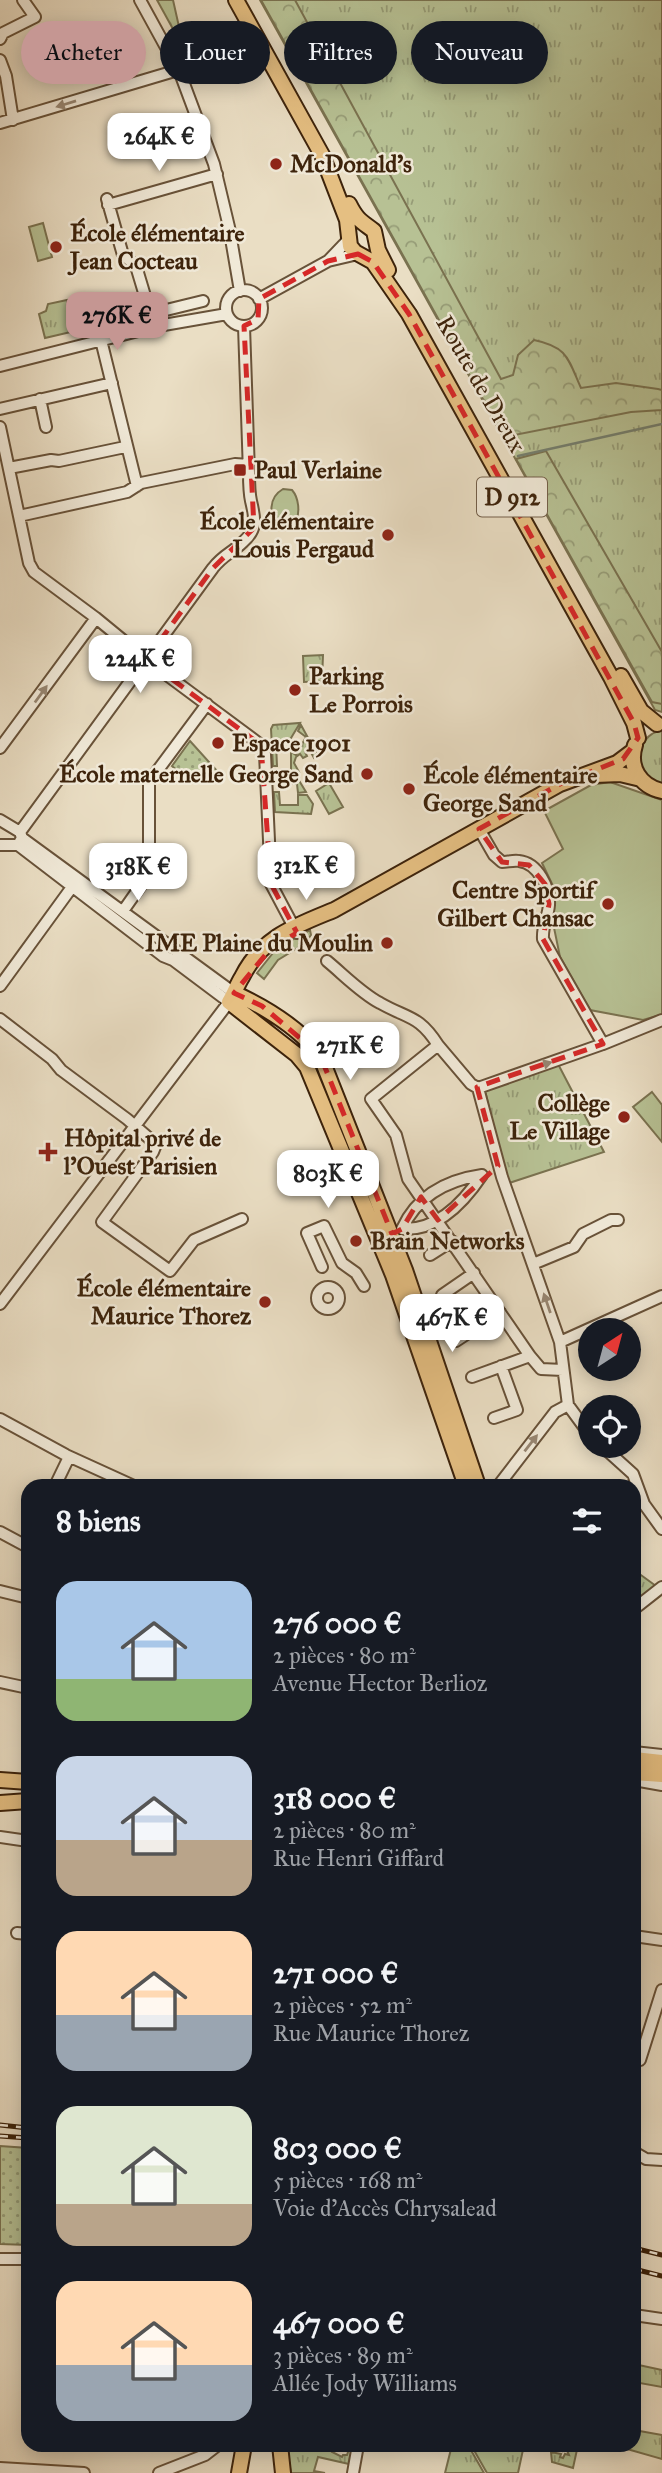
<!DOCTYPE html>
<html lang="fr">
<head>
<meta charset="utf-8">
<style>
  body { margin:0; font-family:"IM FELL Great Primer",serif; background:#242831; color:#f1f3f6; height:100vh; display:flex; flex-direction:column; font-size:26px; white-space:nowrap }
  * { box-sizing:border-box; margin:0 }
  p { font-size:23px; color:#9ea1a6 }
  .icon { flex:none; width:38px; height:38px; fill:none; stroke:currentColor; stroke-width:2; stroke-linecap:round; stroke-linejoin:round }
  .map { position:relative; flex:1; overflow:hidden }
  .details { position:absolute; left:21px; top:1479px; width:620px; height:973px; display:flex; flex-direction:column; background:#171b24; border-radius:21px; box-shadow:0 4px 18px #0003 }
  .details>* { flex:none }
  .guide { position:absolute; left:21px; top:21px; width:621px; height:63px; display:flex; gap:14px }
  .needle { width:46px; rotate:36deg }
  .buttons { position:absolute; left:578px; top:1318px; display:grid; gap:14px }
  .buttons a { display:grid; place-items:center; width:63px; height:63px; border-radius:50%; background:#171b24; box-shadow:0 4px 18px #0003; font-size:35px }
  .price { position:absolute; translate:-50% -60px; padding:0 16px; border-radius:14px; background:#fff; color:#222; font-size:23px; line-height:46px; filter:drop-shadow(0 2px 4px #0008) }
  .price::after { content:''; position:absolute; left:50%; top:42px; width:21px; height:16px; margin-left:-10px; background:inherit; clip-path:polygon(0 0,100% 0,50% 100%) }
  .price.active { background:#c59692; color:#111 }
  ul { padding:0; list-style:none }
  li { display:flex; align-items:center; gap:21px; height:175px; padding:0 35px }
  li span { display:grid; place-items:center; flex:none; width:196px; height:140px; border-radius:21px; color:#555 }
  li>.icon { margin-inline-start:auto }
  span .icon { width:84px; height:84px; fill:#fffc; stroke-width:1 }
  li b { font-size:30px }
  h2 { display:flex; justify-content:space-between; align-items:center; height:84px; padding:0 35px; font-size:30px }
  .chip { padding:0 24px; border-radius:32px; background:#171b24; box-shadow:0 4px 18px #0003; font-size:24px; line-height:63px }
  .chip.active { background:#c59692; color:#111 }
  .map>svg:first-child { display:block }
</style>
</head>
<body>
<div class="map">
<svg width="662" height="2473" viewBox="0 0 662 2473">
  <defs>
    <pattern id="grass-tufts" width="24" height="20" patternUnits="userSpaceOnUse" patternTransform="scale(1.75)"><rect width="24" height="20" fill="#b7c194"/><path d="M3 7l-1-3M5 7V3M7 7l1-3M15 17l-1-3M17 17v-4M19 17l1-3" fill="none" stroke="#969c77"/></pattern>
    <pattern id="forest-crowns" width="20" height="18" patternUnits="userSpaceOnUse" patternTransform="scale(1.75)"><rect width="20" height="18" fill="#b7c194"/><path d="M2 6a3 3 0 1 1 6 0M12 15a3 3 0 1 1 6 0" fill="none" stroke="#969c77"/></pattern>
    <pattern id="garden-dots" width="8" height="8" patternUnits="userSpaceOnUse" patternTransform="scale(1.75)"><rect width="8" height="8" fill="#b7c194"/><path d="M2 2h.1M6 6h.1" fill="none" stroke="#969c77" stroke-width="1.8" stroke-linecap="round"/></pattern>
  </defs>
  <rect width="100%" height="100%" fill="#eadec4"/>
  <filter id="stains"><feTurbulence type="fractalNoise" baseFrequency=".00286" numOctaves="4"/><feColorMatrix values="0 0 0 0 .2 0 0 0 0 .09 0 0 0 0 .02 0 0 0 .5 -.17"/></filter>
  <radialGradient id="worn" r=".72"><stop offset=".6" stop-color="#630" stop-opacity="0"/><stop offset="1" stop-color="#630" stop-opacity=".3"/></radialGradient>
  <path fill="url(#grass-tufts)" stroke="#7a7250" stroke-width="2" d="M260,0H662V712L655,710Z
    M67,300L75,331L45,338L39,314L46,311L48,304Z
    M283,489L292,490C299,498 300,512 296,522L281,526C267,517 269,497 283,489Z
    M323,655L322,681L304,682L303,656Z
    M300,723L288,743H276L277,766H273L271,729L273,725Z
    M301,725L318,756L314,758L309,749L305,752L307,756L303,758L300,754L296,757L294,763L299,772L295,774L306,792L298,793L297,784H291V752L296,755L306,737L298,731Z
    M662,730V785C657,783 650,781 646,776C631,759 641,735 662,730Z
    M329,783L343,807L329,814L316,791Z
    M274,792H279L280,805H298V795H307L313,804L311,814L275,812Z
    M310,930L311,935L304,944L278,960L264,979L257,973L277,948Z
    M558,1064L604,1152L506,1184L485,1090Z
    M634,1570L656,1586L634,1605Z
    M634,2364L662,2370V2387L634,2382Z
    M634,2430L662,2435V2459L613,2445H634Z
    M286,2445H333L332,2452L342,2457L343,2455H347L349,2449L352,2450L349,2464L318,2457L314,2471L325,2473H291Z
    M452,2445H468L484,2473H445Z
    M471,2445H524L518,2473H487Z
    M531,2445H578L573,2468L552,2462L551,2452L561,2454L560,2457L563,2458L565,2454L569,2455L566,2448L562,2447V2451Z"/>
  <path fill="url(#forest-crowns)" stroke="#7a7250" stroke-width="2" d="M157,0H173L184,49Z
    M261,0H295L501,379L513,375L518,355L534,340C568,347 568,359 581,388L616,383L658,389L662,390V410L631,412L504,437Z
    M546,451L662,652V704L652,702L516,459Z"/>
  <path fill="url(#garden-dots)" stroke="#7a7250" stroke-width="2" d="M190,741L218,772H179L172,766Z
    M0,2146L28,2148V2245L0,2244Z"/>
  <path fill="#b7c194" stroke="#7a7250" stroke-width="2" d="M43,223L52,257L38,261L29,227Z
    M610,782L662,800V1020L660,1015L643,1020L590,1010L560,957L552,918L555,890L542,863L563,849L544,811L591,785Z
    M652,1092L662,1105V1142L633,1107Z"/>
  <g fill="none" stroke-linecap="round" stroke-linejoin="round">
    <path stroke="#747f6f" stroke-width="2.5" d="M518,456L662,424"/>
    <defs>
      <path id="minor" d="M140,0L180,73L214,164L229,227L240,291
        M0,39L3,33L35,17L23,0
        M0,60L6,76L13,120
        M0,123L178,70
        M107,199L123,255L136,266L148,306L151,310L162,311L203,301
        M108,205L217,174
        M328,261L349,239
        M226 308a18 18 0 1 1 36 0a18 18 0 1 1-36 0Z
        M259,299L328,261L358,254
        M101,340L137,486
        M0,366L158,326L227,314
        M40,399L46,427
        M0,409L112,383
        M0,427L29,563L34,572L96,618L152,664L261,745L265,754L271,884L297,933
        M9,468L51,460L59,461L125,447
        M19,516L127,492L141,483L235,464L249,465
        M0,748L96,618
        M0,820L20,832L22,838L18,845H0
        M20,832L213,568C224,554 232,553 243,542C258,529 255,518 251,501C249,492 249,482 249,473L244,326
        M22,838L234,993
        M123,911L149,874V782L207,704
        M327,961C344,975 361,993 380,1003C408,1019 419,1015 438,1045
        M0,986L72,887
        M0,1019L52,1059L61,1070L127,1119L150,1139L155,1147L153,1152L102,1222L170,1271L194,1240L242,1219
        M603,1044L662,1020
        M478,1088L471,1084L438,1045L371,1099L396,1135L408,1179L530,1356L541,1369L563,1370
        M478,1088L603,1044L543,939C542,926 548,917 549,905C550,888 538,863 519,861C514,860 507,862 502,862L494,855L479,829
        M478,1088L502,1177L560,1342L568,1405L590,1435
        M482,1175C464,1202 438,1231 402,1229C417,1196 447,1180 482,1175Z
        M430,1255L452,1241
        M533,1264L574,1247L583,1234L611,1220H618
        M322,1267L307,1233L324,1226L342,1263L356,1273L364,1286
        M317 1298a11 11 0 1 1 22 0a11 11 0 1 1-22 0Z
        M442,1295L474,1273
        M0,1304L229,1002L173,960L163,956L18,845
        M456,1341L500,1312
        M560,1342L662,1296
        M472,1377L530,1356
        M494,1418L517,1410L501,1366
        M0,1419L66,1455L134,1486
        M602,1446L633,1474L644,1504L662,1529
        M55,1486L69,1457
        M498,1486L555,1412L568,1405
        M0,1532L28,1547
        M0,1591L28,1598
        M634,1609L662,1587
        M0,1682L28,1688
        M634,1752L662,1755
        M634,1780L662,1785
        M0,1837L28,1841
        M17,1933L28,1934
        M634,1936L662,1940
        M640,2060L662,1990
        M634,2152L646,2159L662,2160
        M0,2259H28
        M634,2315L662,2319
        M0,2468L84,2473
        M159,2473L205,2455L218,2445
        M353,2473L358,2445"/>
      <path id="major" d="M236,0L322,155L347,220L350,246L355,252L373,262L409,314L611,677L634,723L638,738
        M349,204C357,220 361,221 374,231L378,250L388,270
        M621,676L641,711L657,724
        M635,745C628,767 640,786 662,791
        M595,775L620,774L641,779
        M234,993C267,1008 298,1027 320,1055L405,1270L478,1486
        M466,1486L393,1275L307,1067L297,1055L229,1002C234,994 237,985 242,977C262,937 295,926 334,910L560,784L617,763L633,751
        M634,1759L662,1762
        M634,1773L662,1775
        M0,1780L28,1782
        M0,1803L28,1801
        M280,2445L283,2473
        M239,2473L244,2445"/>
    </defs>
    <use href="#minor" stroke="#685239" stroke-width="14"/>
    <use href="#major" stroke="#3d230b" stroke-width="18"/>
    <use href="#minor" stroke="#f1ead9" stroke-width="10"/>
    <use href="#major" stroke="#e5bf82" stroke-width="14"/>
    <defs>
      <path id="rail" d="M0,2125L28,2128
        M0,2136L28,2138
        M634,2248L662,2255
        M634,2269L662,2276"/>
    </defs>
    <use href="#rail" stroke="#3d230b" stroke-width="5"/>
    <use href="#rail" stroke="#f1ead9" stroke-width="2.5" stroke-dasharray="8" stroke-linecap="butt"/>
  </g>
  <defs><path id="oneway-solid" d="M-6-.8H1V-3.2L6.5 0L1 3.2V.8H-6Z" transform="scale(1.75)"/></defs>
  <g fill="#978672">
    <use href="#oneway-solid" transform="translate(66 104) rotate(163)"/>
    <use href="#oneway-solid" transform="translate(41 694) rotate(-54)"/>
    <use href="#oneway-solid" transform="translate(542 1065) rotate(-17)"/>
    <use href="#oneway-solid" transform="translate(547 1303) rotate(-109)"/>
    <use href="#oneway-solid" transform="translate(531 1443) rotate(-52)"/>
  </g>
  <path fill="none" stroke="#d62828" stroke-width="5" stroke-dasharray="14 9" stroke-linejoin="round" d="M358,254L373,262L409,314L634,723L638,738L623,759L560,784L479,829L502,862L529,865L545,884L549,904L543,939L603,1044L477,1087L498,1166L438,1220L421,1197L402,1229L392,1234L320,1055L262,1006L234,993L272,947L297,933L271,884L261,745L146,660L213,568L254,528L244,326L258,319L259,299L328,261Z"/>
  <g fill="#8f2418" stroke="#f1ead9" stroke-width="2.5">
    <circle cx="276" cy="164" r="7"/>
    <circle cx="56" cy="247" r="7"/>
    <rect x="233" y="463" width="14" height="14" rx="3.5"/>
    <circle cx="388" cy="535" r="7"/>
    <circle cx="295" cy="690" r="7"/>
    <circle cx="218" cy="743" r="7"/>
    <circle cx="367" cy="774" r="7"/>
    <circle cx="409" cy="789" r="7"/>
    <circle cx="608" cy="904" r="7"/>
    <circle cx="387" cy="943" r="7"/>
    <circle cx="624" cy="1117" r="7"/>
    <path d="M44.5 1141.5h7v7h7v7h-7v7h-7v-7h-7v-7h7z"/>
    <circle cx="356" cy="1241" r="7"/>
    <circle cx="265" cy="1302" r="7"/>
  </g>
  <g text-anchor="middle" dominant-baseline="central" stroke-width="5" stroke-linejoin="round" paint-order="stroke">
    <rect fill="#f1ead9" stroke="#735f49" stroke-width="2" x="477" y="477.5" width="70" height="39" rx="5"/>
    <g font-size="23" font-weight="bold" fill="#3d230b">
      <text x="512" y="497">D 912</text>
    </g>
    <g font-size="24" font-weight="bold" fill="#3d230b" stroke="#f1ead9" text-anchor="start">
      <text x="290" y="164">McDonald's</text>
      <text x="70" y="233">École élémentaire<tspan x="70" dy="28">Jean Cocteau</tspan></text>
      <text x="254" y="470">Paul Verlaine</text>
      <text x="374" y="521" text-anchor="end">École élémentaire<tspan x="374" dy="28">Louis Pergaud</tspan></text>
      <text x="309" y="676">Parking<tspan x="309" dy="28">Le Porrois</tspan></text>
      <text x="232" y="743">Espace 1901</text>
      <text x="353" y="774" text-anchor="end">École maternelle George Sand</text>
      <text x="423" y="775">École élémentaire<tspan x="423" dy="28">George Sand</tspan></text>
      <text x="594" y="890" text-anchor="end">Centre Sportif<tspan x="594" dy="28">Gilbert Chansac</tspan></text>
      <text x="373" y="943" text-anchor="end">IME Plaine du Moulin</text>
      <text x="610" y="1103" text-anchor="end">Collège<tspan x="610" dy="28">Le Village</tspan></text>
      <text x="64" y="1138">Hôpital privé de<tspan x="64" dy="28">l'Ouest Parisien</tspan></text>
      <text x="370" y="1241">Brain Networks</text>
      <text x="251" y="1288" text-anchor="end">École élémentaire<tspan x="251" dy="28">Maurice Thorez</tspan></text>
    </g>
    <g font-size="24" fill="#3d230b" stroke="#f1ead9">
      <text transform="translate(481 384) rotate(60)">Route de Dreux</text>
    </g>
  </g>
  <rect width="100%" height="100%" filter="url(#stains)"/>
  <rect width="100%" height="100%" fill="url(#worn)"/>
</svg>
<div class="buttons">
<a><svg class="needle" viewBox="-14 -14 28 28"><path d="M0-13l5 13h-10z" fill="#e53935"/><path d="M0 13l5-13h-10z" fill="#9ea1a6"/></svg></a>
<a><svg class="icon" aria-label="locate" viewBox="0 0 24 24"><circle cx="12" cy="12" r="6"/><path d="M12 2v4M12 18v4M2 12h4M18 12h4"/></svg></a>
</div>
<b class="price" style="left:159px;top:173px">264K €</b>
<b class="price active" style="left:117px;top:352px">276K €</b>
<b class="price" style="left:140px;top:695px">224K €</b>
<b class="price" style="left:306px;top:902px">312K €</b>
<b class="price" style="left:138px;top:903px">318K €</b>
<b class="price" style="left:350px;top:1082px">271K €</b>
<b class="price" style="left:328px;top:1210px">803K €</b>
<b class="price" style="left:452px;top:1354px">467K €</b>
<div class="guide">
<a class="chip active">Acheter</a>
<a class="chip">Louer</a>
<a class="chip">Filtres</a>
<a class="chip">Nouveau</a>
</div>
<section class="details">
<h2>8 biens<svg class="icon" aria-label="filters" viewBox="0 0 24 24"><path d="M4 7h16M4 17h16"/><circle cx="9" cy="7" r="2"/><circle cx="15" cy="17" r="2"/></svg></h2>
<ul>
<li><span style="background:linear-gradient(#a9c7e8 70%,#8fb573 0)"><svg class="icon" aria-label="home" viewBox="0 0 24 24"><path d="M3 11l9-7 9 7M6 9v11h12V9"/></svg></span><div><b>276 000 €</b><p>2 pièces · 80 m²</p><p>Avenue Hector Berlioz</p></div></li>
<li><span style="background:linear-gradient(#c9d6e8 60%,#b9a48a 0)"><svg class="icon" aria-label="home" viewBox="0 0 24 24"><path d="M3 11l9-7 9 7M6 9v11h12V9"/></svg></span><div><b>318 000 €</b><p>2 pièces · 80 m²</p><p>Rue Henri Giffard</p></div></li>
<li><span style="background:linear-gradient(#ffd9b3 60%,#9aa5b1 0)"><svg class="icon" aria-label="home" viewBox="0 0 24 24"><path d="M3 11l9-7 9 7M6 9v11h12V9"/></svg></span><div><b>271 000 €</b><p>2 pièces · 52 m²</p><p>Rue Maurice Thorez</p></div></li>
<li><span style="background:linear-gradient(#dfe7d0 70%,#b9a48a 0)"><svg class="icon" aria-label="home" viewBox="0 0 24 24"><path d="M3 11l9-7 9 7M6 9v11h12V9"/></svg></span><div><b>803 000 €</b><p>5 pièces · 168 m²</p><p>Voie d'Accès Chrysalead</p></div></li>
<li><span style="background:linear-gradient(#ffd9b3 60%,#9aa5b1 0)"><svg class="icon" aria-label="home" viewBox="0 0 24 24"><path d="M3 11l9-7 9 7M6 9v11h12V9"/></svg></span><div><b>467 000 €</b><p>3 pièces · 89 m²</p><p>Allée Jody Williams</p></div></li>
</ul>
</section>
</div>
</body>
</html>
